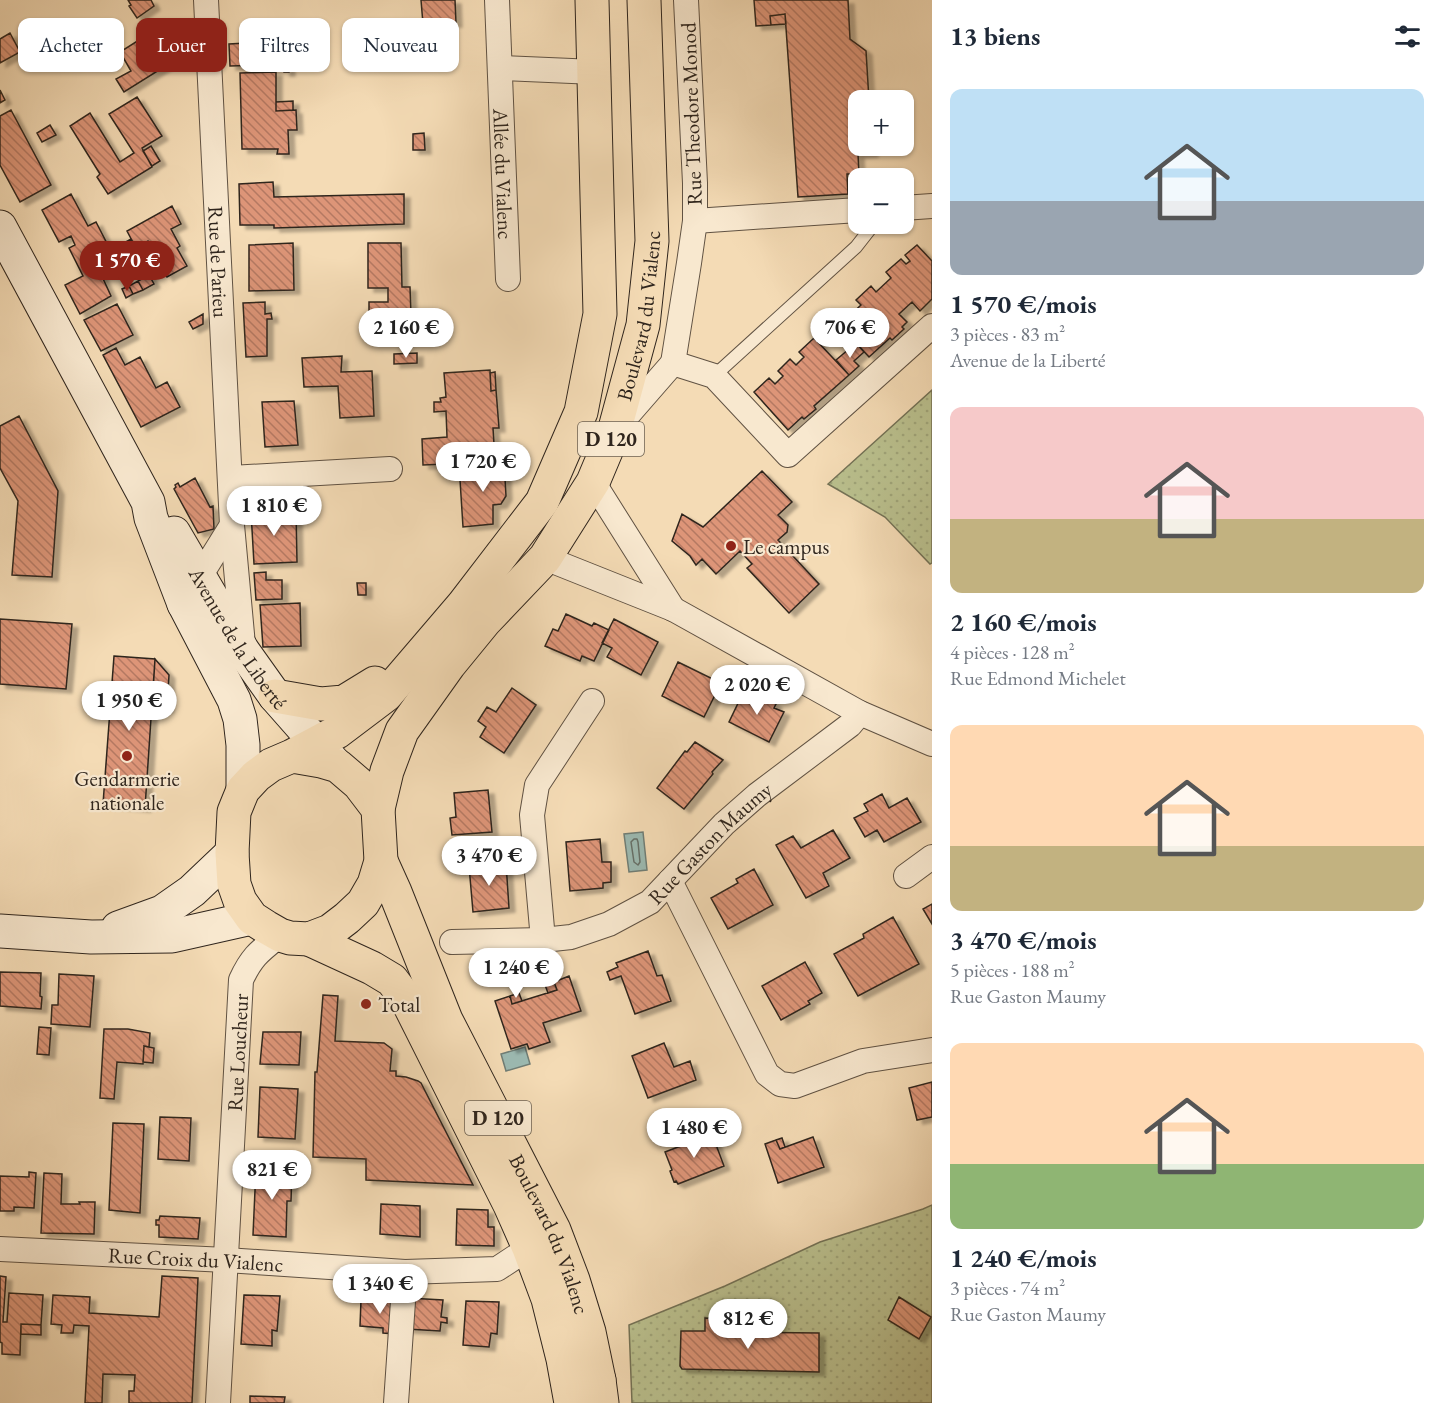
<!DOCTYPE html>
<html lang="fr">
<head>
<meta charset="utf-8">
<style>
  body { margin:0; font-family:"EB Garamond",serif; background:#f6f6f7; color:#1f2937; height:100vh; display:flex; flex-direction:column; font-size:22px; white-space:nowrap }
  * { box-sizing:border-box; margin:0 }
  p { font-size:20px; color:#747a83 }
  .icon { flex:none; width:33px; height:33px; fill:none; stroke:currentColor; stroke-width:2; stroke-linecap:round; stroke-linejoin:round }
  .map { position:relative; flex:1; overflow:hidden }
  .details { display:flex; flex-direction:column; background:#fff; width:510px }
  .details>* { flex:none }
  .top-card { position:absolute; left:18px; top:18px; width:570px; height:54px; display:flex; gap:12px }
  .tools { position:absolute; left:848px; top:90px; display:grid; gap:12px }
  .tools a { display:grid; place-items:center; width:66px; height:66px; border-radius:12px; background:#fff; box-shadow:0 2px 4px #0004; font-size:30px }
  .price { position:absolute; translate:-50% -51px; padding:0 14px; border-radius:21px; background:#fff; color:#222; font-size:20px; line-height:39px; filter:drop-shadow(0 2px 3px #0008) }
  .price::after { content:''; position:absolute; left:50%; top:36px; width:18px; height:14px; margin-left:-9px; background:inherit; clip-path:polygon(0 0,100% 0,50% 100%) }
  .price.on { background:#8f2418; color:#fff }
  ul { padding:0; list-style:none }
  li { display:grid; align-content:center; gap:12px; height:318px; padding:0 18px }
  li span { display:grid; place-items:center; height:186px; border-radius:12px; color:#555 }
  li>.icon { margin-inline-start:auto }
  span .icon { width:108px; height:108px; fill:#fffc; stroke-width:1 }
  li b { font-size:26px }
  h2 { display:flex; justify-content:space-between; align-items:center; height:72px; padding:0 18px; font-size:26px }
  .chip { padding:0 21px; border-radius:12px; background:#fff; box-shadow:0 2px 4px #0004; font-size:21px; line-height:54px }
  .chip.on { background:#8f2418; color:#fff }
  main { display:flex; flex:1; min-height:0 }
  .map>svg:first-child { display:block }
</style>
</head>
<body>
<main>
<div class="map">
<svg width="932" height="1403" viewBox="0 0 932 1403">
  <defs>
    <pattern id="grass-dots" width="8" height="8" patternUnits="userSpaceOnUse" patternTransform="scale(1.5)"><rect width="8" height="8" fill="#bac08e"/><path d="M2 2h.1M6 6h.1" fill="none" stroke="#a0a57a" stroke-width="1.8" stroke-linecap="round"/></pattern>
    <pattern id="building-back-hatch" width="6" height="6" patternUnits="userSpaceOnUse" patternTransform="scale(1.5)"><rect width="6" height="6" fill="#dd9578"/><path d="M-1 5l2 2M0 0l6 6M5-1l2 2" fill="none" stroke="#b47962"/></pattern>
    <filter id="shadow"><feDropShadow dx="6" dy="4" stdDeviation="1.5" flood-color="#0004"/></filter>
  </defs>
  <rect width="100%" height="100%" fill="#f4dbb5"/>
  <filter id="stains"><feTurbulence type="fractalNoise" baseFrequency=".00333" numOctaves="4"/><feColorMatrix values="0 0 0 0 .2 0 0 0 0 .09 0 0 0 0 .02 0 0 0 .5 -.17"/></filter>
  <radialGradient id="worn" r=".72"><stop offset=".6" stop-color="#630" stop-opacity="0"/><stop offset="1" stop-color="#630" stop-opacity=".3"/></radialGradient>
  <path fill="url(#grass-dots)" stroke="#747256" stroke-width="1.5" d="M932,390V563L930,564L885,517L828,484Z
    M932,1205V1403H632L629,1325L725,1286L820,1242L923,1209Z"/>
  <path fill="#9cbab2" stroke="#707e76" stroke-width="1.5" d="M643,832L647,870L629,872L624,834Z
    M525,1047L530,1064L506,1071L501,1054Z"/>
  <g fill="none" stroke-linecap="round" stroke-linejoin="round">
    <path stroke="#667068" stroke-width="1.5" d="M634,839H637L638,842L640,862L638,865L634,862L631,842Z"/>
  </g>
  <path fill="url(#building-back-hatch)" stroke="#2f251d" stroke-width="1.5" filter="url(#shadow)" d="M128,0H151L154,6L137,18L129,6L131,5Z
    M421,0H455L456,23L423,24Z
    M754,0H848L850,39L866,51L869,100H858V146H872V153L858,154L859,174H847L848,194L798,197L785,14L770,16L771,25L756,26Z
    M785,14L786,24L771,25L770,16Z
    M287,20L289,72H284V67L267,68V65L230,66L229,44L266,42L265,21Z
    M161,26L180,57L124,92L116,79L131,71L120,52Z
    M10,33L20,52L0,63V39Z
    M276,72V111L296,110L297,130H288L289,154H277L278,149H242L240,73Z
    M0,90L5,100L0,103Z
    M137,97L162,136L142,148L152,167L108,194L97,177L100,174L70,126L90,113L120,162L134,153L109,114Z
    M293,101V110L276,111V102Z
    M11,110L51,185L20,202L0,165V116Z
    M50,125L56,135L42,142L37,133Z
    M424,133L425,150H413V134Z
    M151,146L160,161L152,166L143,151Z
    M273,182L274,197L404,194V224L274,228V225H240L239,184Z
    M71,194L88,226L96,222L115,259L107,263L109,267L100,272L111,296L80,314L65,285L83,276L69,248L75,245L71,236L59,242L42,210Z
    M172,206L181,224L171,229L180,246L177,248L187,266L167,277L148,241L136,248L127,231Z
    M131,239L136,248L115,259L111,250Z
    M293,243L294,290L249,291V245Z
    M368,243H401L402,287H410L411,315H408V331H387V334H382L381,332H369V302H388V288H368Z
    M917,245L932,261V299L920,311L912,302L899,314L907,322L902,327L904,329L892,340L890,338L869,357L834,319L842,313L847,318L861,305L856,300L871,286L876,292L891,278L886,272L901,259L906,264L910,261L905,255Z
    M149,275L154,284L143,290L138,281Z
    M138,281L143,290L133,294L129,286Z
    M129,286L133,294L126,298L122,289Z
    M265,302V314L271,313L272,319H267V356L246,357L243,303Z
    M117,304L133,335L101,351L84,320Z
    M203,314V324L193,329L189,322Z
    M814,338L849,375L814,406L816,409L804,419L802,417L788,430L754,392L769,378L775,384L783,376L778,371L790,359L796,365L804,357L799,352Z
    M856,343L864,352L854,361L859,366L849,375L836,360Z
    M116,348L125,365L140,357L156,388L167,382L180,407L141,427L103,355Z
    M417,353V363L394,364V354Z
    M342,356L341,372L372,371L374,416L340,418L338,386L304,387L302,358Z
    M490,370L491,391L496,390L499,428H493L494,444L468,446L469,463L423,465L422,439L447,437L446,411L434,412V402H441L440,398L446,397L444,373Z
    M495,372L496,390L491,391L490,373Z
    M294,401L298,445L265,447L262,402Z
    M19,416L58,491L52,577L12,575L18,501L0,468V426Z
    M504,461L506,496L501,504L493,505V524L463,527L460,480L472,479L471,462Z
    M762,471L792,502L778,515L788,525L787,532L778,540L819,584L789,613L747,568L752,564L740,551L716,574L702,559L696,565L690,556L672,541L682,514L703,527Z
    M195,478L210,507L213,506L214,529L198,533L174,489L176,487L175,485L178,483L180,487Z
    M296,510L297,562L254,564L251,512Z
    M266,572V580H282V599L256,600L254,573Z
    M357,583H366V595H358Z
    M300,603L301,646L263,647L260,605Z
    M566,614L592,626L594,623L609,630L594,661L582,656L580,661L545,646L553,629L558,631Z
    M0,619L72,624L66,689L0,684Z
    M614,619L658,642L641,675L607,657L612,648L602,643Z
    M114,656L155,659L145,808L103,804Z
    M155,659L169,675L167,708H152Z
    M678,662L721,683L704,717L662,696Z
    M512,688L536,705L504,753L480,737L486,727L478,721L487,707L496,712Z
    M747,689L776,704L774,708L784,712L769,742L729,722L743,693L745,694Z
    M695,742L723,760L712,772L713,774L684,809L657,788L685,751L687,752Z
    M488,790L492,832L452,835L450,818L456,817L454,793Z
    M882,794L889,808L907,798L921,822L884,842L877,830L865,837L854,818L868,811L864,804Z
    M833,830L850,858L823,873L829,886L806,898L776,845L793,836L801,848Z
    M600,839L602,862H611V882L603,883V888L570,891L566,842Z
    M506,863L509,908L473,912L469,866Z
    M754,869L773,905L728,929L711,898L738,883L736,879Z
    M932,904V924L923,909Z
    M893,917L919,964L858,996L834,954L864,938L863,934Z
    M648,951L657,976L662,975L671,1001L635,1014L621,976L610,980L607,972L618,967L616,963Z
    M805,962L822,993L808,1001L810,1004L781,1020L762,986Z
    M0,972L41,973L40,996L42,997L41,1009L0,1006Z
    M59,974L94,976L90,1027L51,1024L52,1005H58Z
    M569,976L581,1011L543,1023L550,1042L529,1049L527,1044L511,1049L495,1001L510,996L512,1004L557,990L554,982Z
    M554,982L557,990L548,993L545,985Z
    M519,993L522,1001L512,1004L510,996Z
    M323,995L338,996L335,1041L384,1043L392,1049L390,1071H396V1076L406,1077L418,1081L421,1083L473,1185L366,1180V1159L313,1157L315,1072H317Z
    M39,1027L51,1028L49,1055L37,1054Z
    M104,1029H128L150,1033L149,1047L144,1046L143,1064L117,1062L114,1099L100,1098Z
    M263,1032H301L299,1065L260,1064Z
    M664,1043L674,1067L690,1061L696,1080L648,1098L632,1056Z
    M144,1046L154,1048L153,1063L143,1062Z
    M932,1082V1117L917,1120L909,1088Z
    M260,1087L298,1089L295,1139L258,1137Z
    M160,1117L191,1118L189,1161L158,1159Z
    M113,1123L144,1124L140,1213L109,1210Z
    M712,1134L724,1166L678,1184L676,1181L674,1182L670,1171L672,1170L665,1152Z
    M813,1137L824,1167L778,1183L765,1144L776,1140L780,1149Z
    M782,1138L785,1147L780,1149L776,1140Z
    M256,1168L292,1169L291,1201H287L286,1237L253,1235Z
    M29,1172L36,1173L34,1208L14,1207V1211H0V1176L29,1177Z
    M44,1173L62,1174L61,1204H80L79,1202H95L94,1234L41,1233Z
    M381,1204L420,1206V1237L380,1234Z
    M457,1209L488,1210V1227H494V1246L456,1245Z
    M160,1216L200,1218L198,1239L159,1237V1225H156V1220H159Z
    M0,1276L6,1277L3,1322H7L9,1293L43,1295L41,1325L21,1324L20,1355L2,1354V1343L0,1342Z
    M162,1276L198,1278L192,1403H129V1391H134L135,1375L103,1374L102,1403H85L89,1326L74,1325L73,1333H61L62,1325L51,1324L53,1295L90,1297L89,1313L159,1317Z
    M244,1295L280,1296L277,1331L272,1330V1346L241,1344Z
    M899,1297L931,1317L919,1339L888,1320Z
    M408,1298L443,1300L441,1317L447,1318V1323L441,1322L440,1331L407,1329Z
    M361,1300L398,1302L396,1334L383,1333V1328L360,1326Z
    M466,1301L499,1302L497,1334L491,1333L489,1347L463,1345Z
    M705,1318L726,1319L727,1332L819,1333V1372L682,1369L680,1366L681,1331H705Z
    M21,1324L41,1325V1335L21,1334Z
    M250,1396L285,1397L284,1403H250Z"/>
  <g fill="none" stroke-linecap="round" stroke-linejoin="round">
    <defs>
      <path id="lane" d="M714,376L856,247L874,224"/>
      <g id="street">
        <path id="s1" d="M206,0L232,525L243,645"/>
        <path id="s2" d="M497,0L508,279"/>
        <path d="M500,68L595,72"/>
        <path d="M903,208L932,206"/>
        <path d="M695,221L858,210"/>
        <path d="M673,363L689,263L695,221V183L686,0"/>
        <path d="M673,363L714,376L788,455L932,326"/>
        <path d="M619,425L673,363"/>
        <path d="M231,478L390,469"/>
        <path d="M593,482L673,609"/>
        <path d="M545,558L673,609L860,713L932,744"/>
        <path d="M194,586L232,525"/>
        <path d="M906,876L932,857"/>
        <path d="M670,881L767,1074L780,1084L795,1086L863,1061L932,1050"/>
        <path d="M543,940L532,815L537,785L592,701"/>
        <path id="s3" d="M452,942L543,940L571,937L609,924L650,902L724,824L757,795L850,725L860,713"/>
        <path id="s4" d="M0,1249L226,1260L405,1272L497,1269L529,1248"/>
        <path id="s5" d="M218,1403L241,980C252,956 260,951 280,935"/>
        <path d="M396,1403L405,1272"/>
      </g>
      <g id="secondary">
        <path d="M0,227L148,502L151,518L184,604"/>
        <path id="s6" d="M174,533L243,651L275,696L334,763"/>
        <path d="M194,586L184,604L234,700L240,719L243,745V790"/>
        <path d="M118,928L162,912L192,891L232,853"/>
        <path d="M0,931L91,937L172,936L252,918"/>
      </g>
      <g id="primary">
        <path d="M275,696L321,704L344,702L375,683"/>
        <path d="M292,756L321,761L338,766L359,784L378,809L381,861L374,884L363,903L347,918L330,931L309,939L290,938L280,935L266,927L252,918L240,901L234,884L232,853L234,812L243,790L256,776L271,765L292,756L337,732L386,695L463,605L542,502L581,412L600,314L592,0"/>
        <path id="s7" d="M378,809L387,771L402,731L449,665L485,621L545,558L593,482L614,432L643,325L652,241L644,0"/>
        <path id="s8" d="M381,861L395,892L446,1020L554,1230L573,1280L589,1332L599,1380"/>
        <path d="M309,939L372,968L392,980L407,1000L510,1205L529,1248L548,1299L563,1359L571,1403"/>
      </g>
      <path id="highway" d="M599,1380L602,1403"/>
    </defs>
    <use href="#lane" stroke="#605243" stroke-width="14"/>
    <use href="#street" stroke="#605243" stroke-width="26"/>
    <use href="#secondary" stroke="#2f251d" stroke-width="35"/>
    <use href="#primary" stroke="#2f251d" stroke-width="35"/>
    <use href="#highway" stroke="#2f251d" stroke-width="35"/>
    <use href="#lane" stroke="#f8e8cf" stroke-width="12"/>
    <use href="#street" stroke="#f8e8cf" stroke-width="24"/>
    <use href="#secondary" stroke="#f8e8cf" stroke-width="33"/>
    <use href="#primary" stroke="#f4dbb5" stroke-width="33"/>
    <use href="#highway" stroke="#f4dbb5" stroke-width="33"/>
  </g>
  <g fill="#8f2418" stroke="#f8e8cf" stroke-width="2">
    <circle cx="731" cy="546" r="6"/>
    <circle cx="127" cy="756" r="6"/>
    <circle cx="366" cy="1004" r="6"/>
  </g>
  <g text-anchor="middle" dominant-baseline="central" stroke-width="4.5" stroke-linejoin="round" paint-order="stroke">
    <g fill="#f8e8cf" stroke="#6b6052" stroke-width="1.5">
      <rect x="578" y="422" width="66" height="34" rx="4.5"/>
      <rect x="465" y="1101" width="66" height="34" rx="4.5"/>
    </g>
    <g font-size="20" font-weight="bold" fill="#2f251d">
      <text x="611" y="439">D 120</text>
      <text x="498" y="1118">D 120</text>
    </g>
    <g font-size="21" fill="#2f251d" stroke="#f8e8cf">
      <text transform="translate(691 114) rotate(-92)">Rue Theodore Monod</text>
      <text stroke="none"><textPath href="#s2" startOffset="174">Allée du Vialenc</textPath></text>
      <text stroke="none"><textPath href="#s1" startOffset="262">Rue de Parieu</textPath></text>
      <text stroke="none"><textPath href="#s7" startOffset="570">Boulevard du Vialenc</textPath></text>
      <text stroke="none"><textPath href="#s6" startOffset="123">Avenue de la Liberté</textPath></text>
      <text stroke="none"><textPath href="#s3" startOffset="290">Rue Gaston Maumy</textPath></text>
      <text stroke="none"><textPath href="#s5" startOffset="351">Rue Loucheur</textPath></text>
      <text stroke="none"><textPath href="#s8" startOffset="410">Boulevard du Vialenc</textPath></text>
      <text stroke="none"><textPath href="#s4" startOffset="196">Rue Croix du Vialenc</textPath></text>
    </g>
    <g font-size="21" fill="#2f251d" stroke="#f8e8cf" text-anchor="start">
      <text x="743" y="546">Le campus</text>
      <text x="127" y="778" text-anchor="middle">Gendarmerie<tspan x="127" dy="24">nationale</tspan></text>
      <text x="378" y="1004">Total</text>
    </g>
  </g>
  <rect width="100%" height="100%" filter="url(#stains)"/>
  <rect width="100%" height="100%" fill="url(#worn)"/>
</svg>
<div class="tools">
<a>+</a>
<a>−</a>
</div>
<b class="price on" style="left:127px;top:292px">1 570 €</b>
<b class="price" style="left:406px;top:359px">2 160 €</b>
<b class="price" style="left:850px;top:359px">706 €</b>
<b class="price" style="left:483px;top:493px">1 720 €</b>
<b class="price" style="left:274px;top:537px">1 810 €</b>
<b class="price" style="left:757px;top:716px">2 020 €</b>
<b class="price" style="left:129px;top:732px">1 950 €</b>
<b class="price" style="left:489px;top:887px">3 470 €</b>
<b class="price" style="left:516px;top:999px">1 240 €</b>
<b class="price" style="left:694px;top:1159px">1 480 €</b>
<b class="price" style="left:272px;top:1201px">821 €</b>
<b class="price" style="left:380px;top:1315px">1 340 €</b>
<b class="price" style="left:748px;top:1350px">812 €</b>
<div class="top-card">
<a class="chip">Acheter</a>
<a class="chip on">Louer</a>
<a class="chip">Filtres</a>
<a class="chip">Nouveau</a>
</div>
</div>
<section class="details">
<h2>13 biens<svg class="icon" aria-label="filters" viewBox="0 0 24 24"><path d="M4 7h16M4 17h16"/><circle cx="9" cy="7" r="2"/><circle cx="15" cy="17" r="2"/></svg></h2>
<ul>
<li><span style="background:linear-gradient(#bfe0f5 60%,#9aa5b1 0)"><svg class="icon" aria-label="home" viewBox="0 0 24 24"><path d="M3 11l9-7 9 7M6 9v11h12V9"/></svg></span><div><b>1 570 €/mois</b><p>3 pièces · 83 m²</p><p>Avenue de la Liberté</p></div></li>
<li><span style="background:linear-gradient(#f6c9c9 60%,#c2b280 0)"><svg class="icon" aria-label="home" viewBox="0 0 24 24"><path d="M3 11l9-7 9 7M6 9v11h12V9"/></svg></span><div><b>2 160 €/mois</b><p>4 pièces · 128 m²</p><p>Rue Edmond Michelet</p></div></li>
<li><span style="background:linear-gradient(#ffd9b3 65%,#c2b280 0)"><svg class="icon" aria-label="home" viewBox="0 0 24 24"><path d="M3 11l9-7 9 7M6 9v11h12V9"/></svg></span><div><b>3 470 €/mois</b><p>5 pièces · 188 m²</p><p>Rue Gaston Maumy</p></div></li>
<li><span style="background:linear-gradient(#ffd9b3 65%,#8fb573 0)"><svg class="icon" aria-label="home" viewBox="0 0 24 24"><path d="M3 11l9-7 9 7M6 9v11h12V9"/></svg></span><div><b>1 240 €/mois</b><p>3 pièces · 74 m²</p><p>Rue Gaston Maumy</p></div></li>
</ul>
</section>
</main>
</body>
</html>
